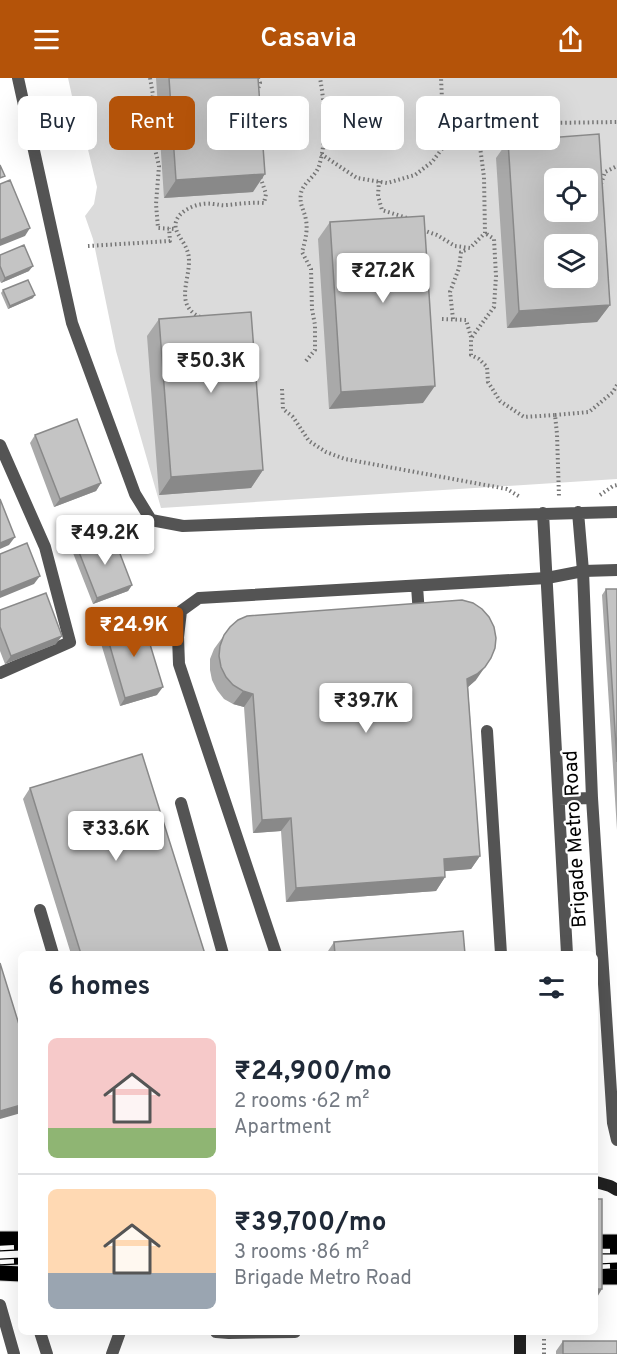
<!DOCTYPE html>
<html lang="en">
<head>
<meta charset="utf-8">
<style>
  body { margin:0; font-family:Overpass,sans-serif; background:#f2f2f3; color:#1f2937; height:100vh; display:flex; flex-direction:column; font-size:22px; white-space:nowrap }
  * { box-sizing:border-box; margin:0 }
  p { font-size:20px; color:#747a83 }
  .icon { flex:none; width:33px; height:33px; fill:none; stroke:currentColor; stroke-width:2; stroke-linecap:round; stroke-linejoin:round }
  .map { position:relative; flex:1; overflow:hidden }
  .sheet { position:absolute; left:18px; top:873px; width:580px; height:384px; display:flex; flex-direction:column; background:#fff; border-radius:9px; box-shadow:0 6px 24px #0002 }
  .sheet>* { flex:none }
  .top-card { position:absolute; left:18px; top:18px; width:582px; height:54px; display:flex; gap:12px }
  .fabs { position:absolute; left:544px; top:90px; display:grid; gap:12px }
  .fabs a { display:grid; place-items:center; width:54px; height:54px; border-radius:9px; background:#fff; box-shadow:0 6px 24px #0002; font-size:30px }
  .price { position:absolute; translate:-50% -51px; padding:0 14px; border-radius:6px; background:#fff; color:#222; font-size:20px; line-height:39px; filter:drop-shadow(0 2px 3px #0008) }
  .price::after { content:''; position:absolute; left:50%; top:36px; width:18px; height:14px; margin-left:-9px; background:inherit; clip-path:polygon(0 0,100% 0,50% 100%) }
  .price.active { background:#b45309; color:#fff }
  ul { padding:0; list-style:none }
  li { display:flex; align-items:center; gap:18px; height:150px; padding:0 30px }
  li+li { border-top:2px solid #e0e1e3 }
  li span { display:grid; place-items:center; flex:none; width:168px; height:120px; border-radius:9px; color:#555 }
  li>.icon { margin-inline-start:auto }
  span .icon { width:72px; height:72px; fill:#fffc; stroke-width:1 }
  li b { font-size:26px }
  h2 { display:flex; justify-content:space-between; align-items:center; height:72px; padding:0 30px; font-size:26px }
  .tag { padding:0 21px; border-radius:9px; background:#fff; box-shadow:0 6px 24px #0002; font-size:21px; line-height:54px }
  .tag.active { background:#b45309; color:#fff }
  header { display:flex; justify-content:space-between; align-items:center; height:78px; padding:0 30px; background:#b45309; color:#fff; font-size:27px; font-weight:600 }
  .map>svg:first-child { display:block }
</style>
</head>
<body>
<header><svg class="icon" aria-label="menu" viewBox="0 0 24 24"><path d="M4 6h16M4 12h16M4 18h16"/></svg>Casavia<svg class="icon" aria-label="share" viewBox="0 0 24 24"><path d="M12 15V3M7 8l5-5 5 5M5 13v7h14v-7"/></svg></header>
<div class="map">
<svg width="617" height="1276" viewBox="0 0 617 1276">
  <rect width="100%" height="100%" fill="#fff"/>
  <path fill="#dbdbdb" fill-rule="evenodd" d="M68,0H617V401L161,430L116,273L93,161L85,138L94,126L97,109L84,55L74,27ZM555,100H588V134H555ZM555,166H588V200H555Z"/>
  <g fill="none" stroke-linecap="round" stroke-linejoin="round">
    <defs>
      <path id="primary" d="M0,1161H21
        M596,1164H617
        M0,1195L21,1196
        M596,1199H617"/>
    </defs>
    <use href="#primary" stroke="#dbdbdb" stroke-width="17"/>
    <path stroke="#767676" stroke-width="4" stroke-dasharray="1.5 3" stroke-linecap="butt" d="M150,0L153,17L149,38V56L154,67L159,88L156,126L158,150L175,151
      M257,14L260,5L258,0
      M321,76L357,100L387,105L415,97L432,84L448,63L443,43L441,0
      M379,103L378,118L382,132L407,140
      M601,106L605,94L617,88
      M423,152L437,157L455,168L470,170L485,155L484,99L477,46L617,44
      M88,168L170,163L169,150
      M200,239C170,225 196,194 187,172C183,160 169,151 179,138C186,129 202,124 213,126C218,126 221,128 227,127C239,126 251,124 264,125L266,116L260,98
      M442,241L466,242L471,259V277L479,281L487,289L488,304L500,323L524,339L555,337L557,356L559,419
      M453,241L450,214L459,190L461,174L468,171
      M472,259L494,229L496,198L494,161L485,155
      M306,283L315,272V247L312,231L311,191L302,174C305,164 308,152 306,142C304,131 299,127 301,115C303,105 316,98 319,88C327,62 325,27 320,0
      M282,311L283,331L293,339L309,363L326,374L345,381L507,411L520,419
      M555,337L589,334L613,314L617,307
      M600,417L613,408L617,407
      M544,1276V1260"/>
    <path stroke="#545454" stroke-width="12" d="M0,367L45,469L70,564L0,595
      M417,508L419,537
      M487,653L501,876
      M181,725L223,876
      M40,832L53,876
      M276,876L179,586L178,559L181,533L199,520L547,500L583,493L617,492
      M112,1276L120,1254"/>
    <path stroke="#545454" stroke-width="12" d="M18,0L72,245L135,416L151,442L183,448L369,441L617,434
      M578,434L583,493L592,720L613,1045L617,1062
      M543,435L567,876
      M559,721L592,720
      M0,1227L14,1276
      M40,1254L47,1276
      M216,1254L229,1255L295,1254"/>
    <path stroke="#212121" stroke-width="12" d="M596,1104L610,1108L617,1112
      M520,1276V1254"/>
    <use href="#primary" stroke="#000" stroke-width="15"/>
    <defs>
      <path id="rail" d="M0,1170L21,1169
        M596,1173H617
        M0,1184L21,1183
        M596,1189L617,1188"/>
    </defs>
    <use href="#rail" stroke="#000" stroke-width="7"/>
    <use href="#rail" stroke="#fff" stroke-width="4.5" stroke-dasharray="14" stroke-linecap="butt"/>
  </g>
  <path fill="#a9a9a9" d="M156,0H258L253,114L164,120Z
    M508,63L610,227L597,244L507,250L496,80Z
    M330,144L423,325L329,331L318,161Z
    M0,177L29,193L1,205L0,203Z
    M3,212L33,220L8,231L1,215Z
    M159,241L263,392L251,410L159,417L147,258Z
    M35,357L101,405L96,413L54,429L30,365Z
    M77,469L132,507L128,513L93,526L73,475Z
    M606,511H617V752L602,517Z
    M0,532L56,566L5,586L0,573Z
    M230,549L476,602L468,609L480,778L471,791L445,793V799L436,813L286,824L281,753L253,755L244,629L233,626L224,621L217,612L212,602L210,592V581L214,571Z
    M105,551L157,617L120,628L99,559Z
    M30,710L205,876H71L23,721Z
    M334,864L465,876H326Z
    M563,1263L617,1276H556V1273Z"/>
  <path fill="#898989" d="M265,96L253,114L164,120L176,102Z
    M30,150L25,158L0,168V162Z
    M33,188L29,193L1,205L5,200Z
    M35,217L33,220L8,231L10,228Z
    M610,227L597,244L507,250L519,233Z
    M435,308L423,325L329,331L341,314Z
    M263,392L251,410L159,417L171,399Z
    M101,405L96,413L54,429L60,421Z
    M15,459L9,467L0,471V465Z
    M40,498L34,506L0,520V514Z
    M132,507L128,513L93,526L97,520Z
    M62,558L56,566L5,586L11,578Z
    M485,589L476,602L468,609L467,601Z
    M163,609L157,617L120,628L125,620Z
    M243,613L253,616L244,629L233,626Z
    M291,740L281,753L253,755L262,742Z
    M480,778L471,791L435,794L444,781Z
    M445,799L436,813L286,824L296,810Z
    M21,1027V1035L0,1041V1033Z
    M596,1211H602L596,1221Z"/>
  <path fill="#c4c4c4" stroke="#898989" stroke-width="1.5" fill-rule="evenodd" d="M169,0H258L265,96L176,102Z
    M599,56L610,227L519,233L508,63ZM555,100H588V134H555ZM555,166H588V200H555Z
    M0,87L5,98L0,100Z
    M10,102L30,150L0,162V106Z
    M424,138L435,308L341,314L330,144Z
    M24,167L33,188L5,200L0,188V177Z
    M28,202L35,217L10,228L3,212Z
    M251,234L263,392L171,399L159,241Z
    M77,341L101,405L60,421L35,357Z
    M0,421L15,459L0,465Z
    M112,455L132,507L97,520L77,469Z
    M27,465L40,498L0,514V476Z
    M606,511H617V684Z
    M46,515L62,558L11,578L0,549V532Z
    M462,522L473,525L482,531L489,539L494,549L496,560L495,570L491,580L485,589L477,596L467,601L480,778L444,781L445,799L296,810L291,740L262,742L253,616L243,613L233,607L226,599L221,589L219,578L220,568L224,557L230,549L238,542L247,538Z
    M142,540L163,609L125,620L105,551Z
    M142,676L205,876H81L30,710Z
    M463,853L465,876H335L334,864Z
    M0,885L21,953V1027L0,1033Z
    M596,1121H602V1211H596Z
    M563,1263H617V1276H563Z"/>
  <g text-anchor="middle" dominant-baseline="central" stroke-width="4.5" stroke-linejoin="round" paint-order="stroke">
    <g font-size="20" fill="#000" stroke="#fff">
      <text transform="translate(576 761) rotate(-93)">Brigade Metro Road</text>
    </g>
  </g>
</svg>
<div class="fabs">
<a><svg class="icon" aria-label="locate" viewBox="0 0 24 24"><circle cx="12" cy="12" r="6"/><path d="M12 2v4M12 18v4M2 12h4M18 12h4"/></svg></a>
<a><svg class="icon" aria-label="layers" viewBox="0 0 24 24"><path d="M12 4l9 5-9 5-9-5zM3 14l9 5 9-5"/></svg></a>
</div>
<b class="price" style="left:383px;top:226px">₹27.2K</b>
<b class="price" style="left:211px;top:316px">₹50.3K</b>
<b class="price" style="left:105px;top:488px">₹49.2K</b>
<b class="price active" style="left:134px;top:580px">₹24.9K</b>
<b class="price" style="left:366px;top:656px">₹39.7K</b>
<b class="price" style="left:116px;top:784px">₹33.6K</b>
<div class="top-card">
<a class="tag">Buy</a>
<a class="tag active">Rent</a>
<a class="tag">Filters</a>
<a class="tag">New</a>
<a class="tag">Apartment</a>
</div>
<section class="sheet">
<h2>6 homes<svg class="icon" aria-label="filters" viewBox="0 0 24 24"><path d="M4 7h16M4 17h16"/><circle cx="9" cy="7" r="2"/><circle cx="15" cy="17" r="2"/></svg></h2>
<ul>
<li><span style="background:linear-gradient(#f6c9c9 75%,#8fb573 0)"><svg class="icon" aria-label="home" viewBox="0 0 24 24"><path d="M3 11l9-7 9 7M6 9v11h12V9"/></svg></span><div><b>₹24,900/mo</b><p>2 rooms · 62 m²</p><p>Apartment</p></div></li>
<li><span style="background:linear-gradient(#ffd9b3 70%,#9aa5b1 0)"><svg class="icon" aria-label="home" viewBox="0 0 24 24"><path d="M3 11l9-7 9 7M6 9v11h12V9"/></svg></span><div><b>₹39,700/mo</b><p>3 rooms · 86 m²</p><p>Brigade Metro Road</p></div></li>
</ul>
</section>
</div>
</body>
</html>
